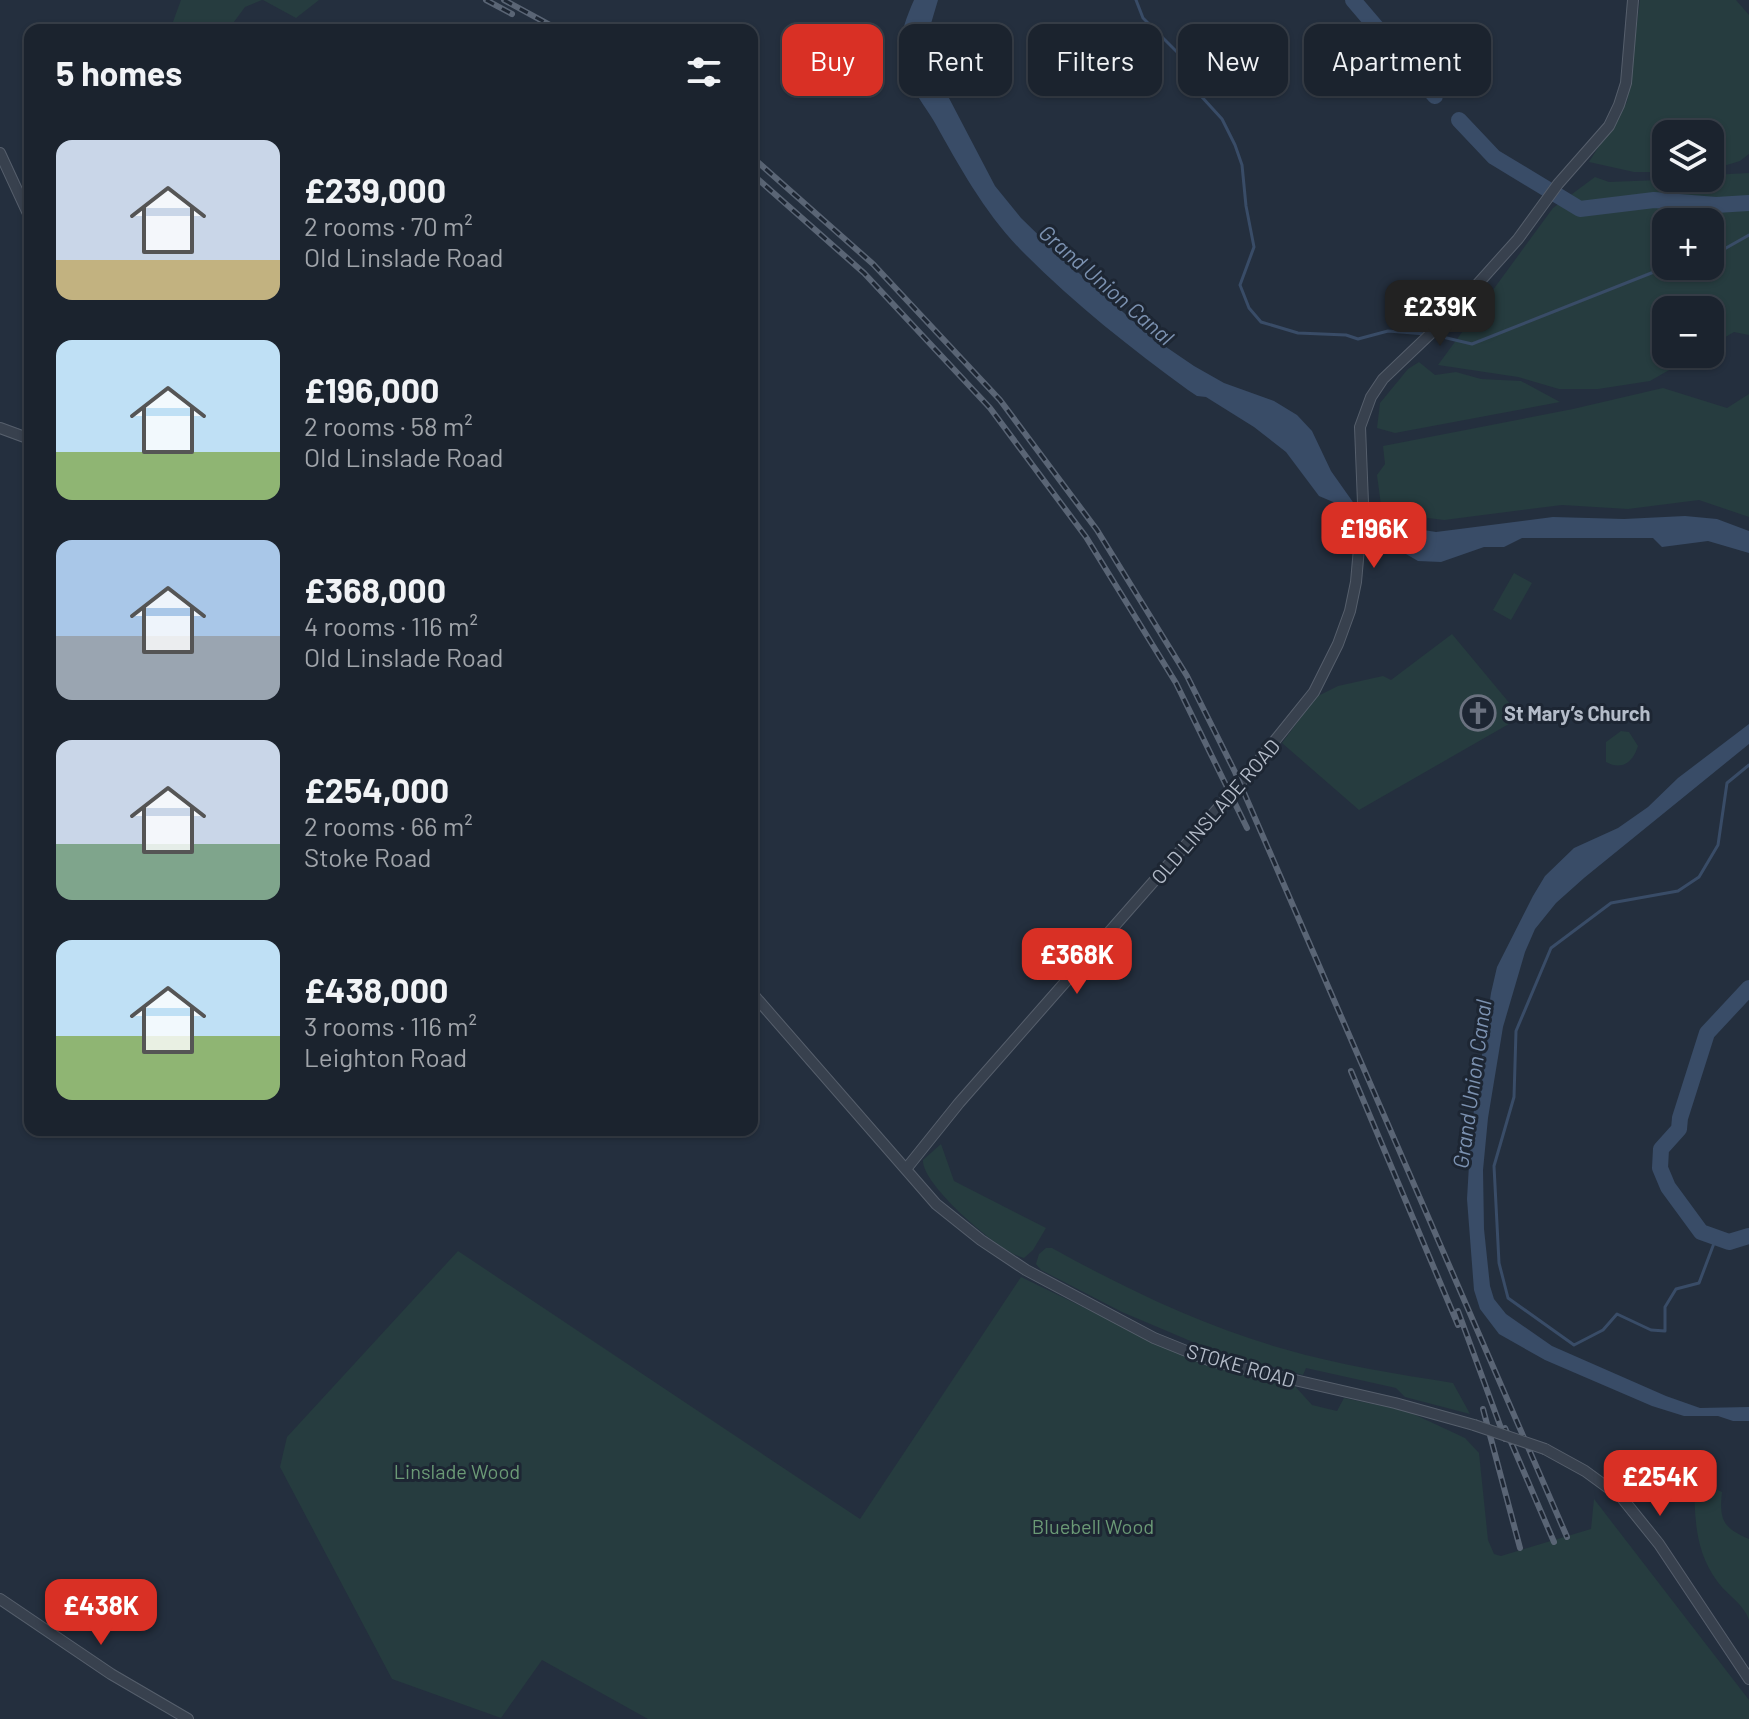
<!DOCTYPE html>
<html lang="en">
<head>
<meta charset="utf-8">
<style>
  body { margin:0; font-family:Barlow,sans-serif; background:#282f3a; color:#f1f3f6; height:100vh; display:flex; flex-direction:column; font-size:30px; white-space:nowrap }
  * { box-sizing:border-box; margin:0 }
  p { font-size:26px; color:#a0a4aa }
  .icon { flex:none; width:44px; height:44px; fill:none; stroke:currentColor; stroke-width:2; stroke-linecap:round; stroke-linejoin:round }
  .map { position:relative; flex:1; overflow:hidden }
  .sheet { position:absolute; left:24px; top:24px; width:734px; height:1112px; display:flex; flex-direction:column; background:#1b232e; border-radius:16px; box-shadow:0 2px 6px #0004,0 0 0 2px #39404a }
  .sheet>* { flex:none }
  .guide { position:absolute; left:782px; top:24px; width:760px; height:72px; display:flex; gap:16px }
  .controls { position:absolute; left:1652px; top:120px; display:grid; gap:16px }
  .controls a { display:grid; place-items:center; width:72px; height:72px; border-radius:16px; background:#1b232e; box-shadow:0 2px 6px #0004,0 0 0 2px #39404a; font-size:40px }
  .price { position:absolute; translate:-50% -68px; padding:0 18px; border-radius:16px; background:#d93025; color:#fff; font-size:26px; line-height:52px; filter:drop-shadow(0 2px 4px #0008) }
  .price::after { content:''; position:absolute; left:50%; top:48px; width:24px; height:18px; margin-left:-12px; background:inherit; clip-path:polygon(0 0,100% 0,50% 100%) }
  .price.selected { background:#222; color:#fff }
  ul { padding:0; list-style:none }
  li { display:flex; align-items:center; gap:24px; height:200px; padding:0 32px }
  li span { display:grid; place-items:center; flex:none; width:224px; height:160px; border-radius:16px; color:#555 }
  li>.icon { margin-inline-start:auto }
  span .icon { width:96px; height:96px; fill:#fffc; stroke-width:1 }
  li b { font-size:34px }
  h2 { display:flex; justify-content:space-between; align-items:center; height:96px; padding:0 32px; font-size:34px }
  .chip { padding:0 28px; border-radius:16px; background:#1b232e; box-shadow:0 2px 6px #0004,0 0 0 2px #39404a; font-size:28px; line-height:72px }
  .chip.selected { background:#d93025; color:#fff }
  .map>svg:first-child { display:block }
</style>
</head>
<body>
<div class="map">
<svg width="1749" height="1719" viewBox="0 0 1749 1719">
  <rect width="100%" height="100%" fill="#242f3e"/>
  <path fill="#263c3f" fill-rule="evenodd" d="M181,0H262L245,7L228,30H170Z
    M263,0H319L296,18Z
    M1640,0H1736L1749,15V154L1740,161L1710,170V134H1666V172H1634L1589,162L1627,102Z
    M1749,173V335L1734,332L1710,346V310H1666V354H1697L1650,381L1598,389H1559L1518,377L1438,365L1553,208L1595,177L1609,182L1710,178V175ZM1666,222H1710V266H1666Z
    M1419,362L1435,375L1456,372L1481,379L1521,381L1560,402L1395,433L1377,428L1380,403L1408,369Z
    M1663,388L1727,408L1749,394V517L1699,500L1628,509L1562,505L1444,520L1404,515L1381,505L1377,475L1385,464L1383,446L1573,409Z
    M1514,573L1532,583L1511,620L1493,610Z
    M1452,634L1521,717L1359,810L1282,743L1316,697L1338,686L1383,676L1391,680Z
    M1621,731L1629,732L1638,746C1633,762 1622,771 1606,762V742Z
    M941,1144L954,1181L1046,1228L1033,1250L1024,1258C1000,1253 921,1184 923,1160Z
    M1046,1248H1052C1126,1289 1203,1326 1284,1349C1339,1365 1397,1374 1453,1383L1470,1414L1405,1397L1396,1388L1306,1368L1303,1375L1214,1351L1122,1312L1041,1270L1036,1264L1039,1254Z
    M458,1251L860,1519L1021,1277L1153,1341L1293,1384L1312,1405L1337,1411L1344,1398L1407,1411L1465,1438L1479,1453L1488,1540L1494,1554L1501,1556L1591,1529L1594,1499L1749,1700V1719H648L542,1660L501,1718L392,1679L280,1467L287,1437Z
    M1694,1479L1722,1492C1719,1520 1723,1528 1749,1539V1620C1744,1604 1727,1595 1717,1581C1694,1549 1695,1517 1694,1479Z"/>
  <path fill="#394c67" d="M914,0H938L927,37L928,58L995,186L1021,218L1062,258L1150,336L1194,366L1224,383L1274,401L1297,415L1312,431L1331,471L1355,505L1417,529L1436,532L1553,517L1624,519L1685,516L1717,519L1749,531V553L1708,541L1662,547L1653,538H1522L1504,547H1484L1441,562L1418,561L1375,536V531L1352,510L1319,496L1286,452L1254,427L1206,397L1197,396L1188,390C1129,347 1071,301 1020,249C985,213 959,166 935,123C923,102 906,84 901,59C898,39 906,18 914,0Z
    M1749,724V744L1584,878L1556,903L1535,929L1525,952L1503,1027L1488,1118L1483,1170L1484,1229L1490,1286L1494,1299L1506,1314L1552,1346L1666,1396L1700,1408L1749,1407V1421H1733L1718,1416H1684L1652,1406L1545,1360L1499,1334L1480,1309L1474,1290L1467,1199L1471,1131L1491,993L1497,967L1533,896L1545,876L1574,848L1618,828L1648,807L1678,778Z"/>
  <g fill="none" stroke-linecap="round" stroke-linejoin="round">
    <path stroke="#394c67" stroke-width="3" d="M1136,0L1143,18L1180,55L1201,96L1222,119L1235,145L1242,165L1246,206L1254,247L1240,285L1249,308L1261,322L1298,333L1346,335L1358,339L1388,331L1426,334
      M1710,257L1749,235
      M1434,335L1472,344L1669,266
      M1716,1238L1699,1283L1676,1289L1665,1307V1331L1651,1330L1617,1314L1603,1330L1574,1345L1508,1298L1499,1263L1494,1166L1514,1097L1516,1031L1551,948L1611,903L1678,891L1699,877L1718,845L1727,783L1749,765"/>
    <path stroke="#394c67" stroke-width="16" d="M1353,0L1435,96
      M1459,120L1494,157L1580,209L1654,200L1716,205L1749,203
      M1749,988L1707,1033L1680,1118L1679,1129L1661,1149L1660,1168L1668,1187L1701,1232L1729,1242L1749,1236"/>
    <defs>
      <path id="tertiary" d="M0,153L30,218
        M0,428L30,439
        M752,993L936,1204L981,1240L1026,1270L1154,1338L1211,1361L1395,1403L1474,1425
        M906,1169L959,1103L1248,774L1314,692L1338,644L1350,611L1356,582L1363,503L1360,427L1371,397L1383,379L1447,318L1483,278L1518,239L1558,184L1609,126L1619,105L1626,83L1633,0
        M1545,1449L1585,1471L1622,1498L1659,1544L1749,1679
        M0,1599L111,1674L188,1719"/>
    </defs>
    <use href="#tertiary" stroke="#565f6c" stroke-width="12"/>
    <use href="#tertiary" stroke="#38414e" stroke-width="10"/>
    <defs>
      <path id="rail" d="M486,0L512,14
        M504,0L559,30
        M752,157L873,264L1000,400L1097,530L1187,676L1235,772L1567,1537
        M752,174L864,273L990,408L1086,537L1176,683L1247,828
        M1351,1071L1458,1325
        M1458,1311L1505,1439
        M1483,1409L1520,1548
        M1505,1428L1554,1542"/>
    </defs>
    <use href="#rail" stroke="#5a6575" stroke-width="6"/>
    <use href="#rail" stroke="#1d2633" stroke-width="3" stroke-dasharray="9" stroke-linecap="butt"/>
    <defs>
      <path id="tertiary-bridge" d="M1474,1425L1545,1449"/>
    </defs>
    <use href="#tertiary-bridge" stroke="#565f6c" stroke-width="12" stroke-linecap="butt"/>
    <use href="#tertiary-bridge" stroke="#38414e" stroke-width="10"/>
  </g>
  <defs>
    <symbol id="church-ring" viewBox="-11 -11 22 22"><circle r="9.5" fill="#1d2633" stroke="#6b7280" stroke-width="1.5"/><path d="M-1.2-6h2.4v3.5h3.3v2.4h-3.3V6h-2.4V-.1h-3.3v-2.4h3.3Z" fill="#6b7280"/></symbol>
  </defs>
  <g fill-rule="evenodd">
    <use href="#church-ring" x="1458" y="693" width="40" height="40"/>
  </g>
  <g text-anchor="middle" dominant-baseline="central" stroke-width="6" stroke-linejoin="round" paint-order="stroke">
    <g font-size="20" font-weight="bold" fill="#b4bcc9" stroke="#1d2633" text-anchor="start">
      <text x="1504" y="713">St Mary’s Church</text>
    </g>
    <g font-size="20" fill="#b4bcc9" stroke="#1d2633">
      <text transform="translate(1215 811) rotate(-49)">OLD LINSLADE ROAD</text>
      <text transform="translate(1241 1365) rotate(16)">STOKE ROAD</text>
    </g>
    <g font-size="20" fill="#6b9a76" stroke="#1d2633">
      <text x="457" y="1471">Linslade Wood</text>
      <text x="1093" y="1526">Bluebell Wood</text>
    </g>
    <g font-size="22" font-style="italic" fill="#7c92b1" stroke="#1d2633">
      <text transform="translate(1107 284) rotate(41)">Grand Union Canal</text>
      <text transform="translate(1471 1084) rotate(-82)">Grand Union Canal</text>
    </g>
  </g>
</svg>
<div class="controls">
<a><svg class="icon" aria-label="layers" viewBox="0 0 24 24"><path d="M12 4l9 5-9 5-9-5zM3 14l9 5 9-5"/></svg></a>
<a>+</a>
<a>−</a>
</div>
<b class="price selected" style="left:1440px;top:348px">£239K</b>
<b class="price" style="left:1374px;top:570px">£196K</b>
<b class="price" style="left:1077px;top:996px">£368K</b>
<b class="price" style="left:1660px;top:1518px">£254K</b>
<b class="price" style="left:101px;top:1647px">£438K</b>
<div class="guide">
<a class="chip selected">Buy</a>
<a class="chip">Rent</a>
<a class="chip">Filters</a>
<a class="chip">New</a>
<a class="chip">Apartment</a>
</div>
<section class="sheet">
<h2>5 homes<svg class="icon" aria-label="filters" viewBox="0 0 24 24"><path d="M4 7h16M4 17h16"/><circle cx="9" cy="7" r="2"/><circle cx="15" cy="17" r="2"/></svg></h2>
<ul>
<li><span style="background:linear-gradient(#c9d6e8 75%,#c2b280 0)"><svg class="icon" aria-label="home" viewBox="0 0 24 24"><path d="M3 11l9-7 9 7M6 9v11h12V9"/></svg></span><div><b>£239,000</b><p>2 rooms · 70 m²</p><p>Old Linslade Road</p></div></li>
<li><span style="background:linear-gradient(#bfe0f5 70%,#8fb573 0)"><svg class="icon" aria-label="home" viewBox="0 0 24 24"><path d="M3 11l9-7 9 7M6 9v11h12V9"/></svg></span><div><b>£196,000</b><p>2 rooms · 58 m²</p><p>Old Linslade Road</p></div></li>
<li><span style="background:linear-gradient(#a9c7e8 60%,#9aa5b1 0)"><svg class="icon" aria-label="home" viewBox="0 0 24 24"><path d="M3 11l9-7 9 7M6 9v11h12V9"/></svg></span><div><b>£368,000</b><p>4 rooms · 116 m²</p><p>Old Linslade Road</p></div></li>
<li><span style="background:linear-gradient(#c9d6e8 65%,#7fa58c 0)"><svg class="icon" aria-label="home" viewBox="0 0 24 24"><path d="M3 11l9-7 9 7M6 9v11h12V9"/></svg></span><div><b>£254,000</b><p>2 rooms · 66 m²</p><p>Stoke Road</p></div></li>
<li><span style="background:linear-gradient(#bfe0f5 60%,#8fb573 0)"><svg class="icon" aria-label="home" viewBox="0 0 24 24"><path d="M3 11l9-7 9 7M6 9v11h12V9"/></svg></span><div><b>£438,000</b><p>3 rooms · 116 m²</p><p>Leighton Road</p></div></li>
</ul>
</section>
</div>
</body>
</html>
